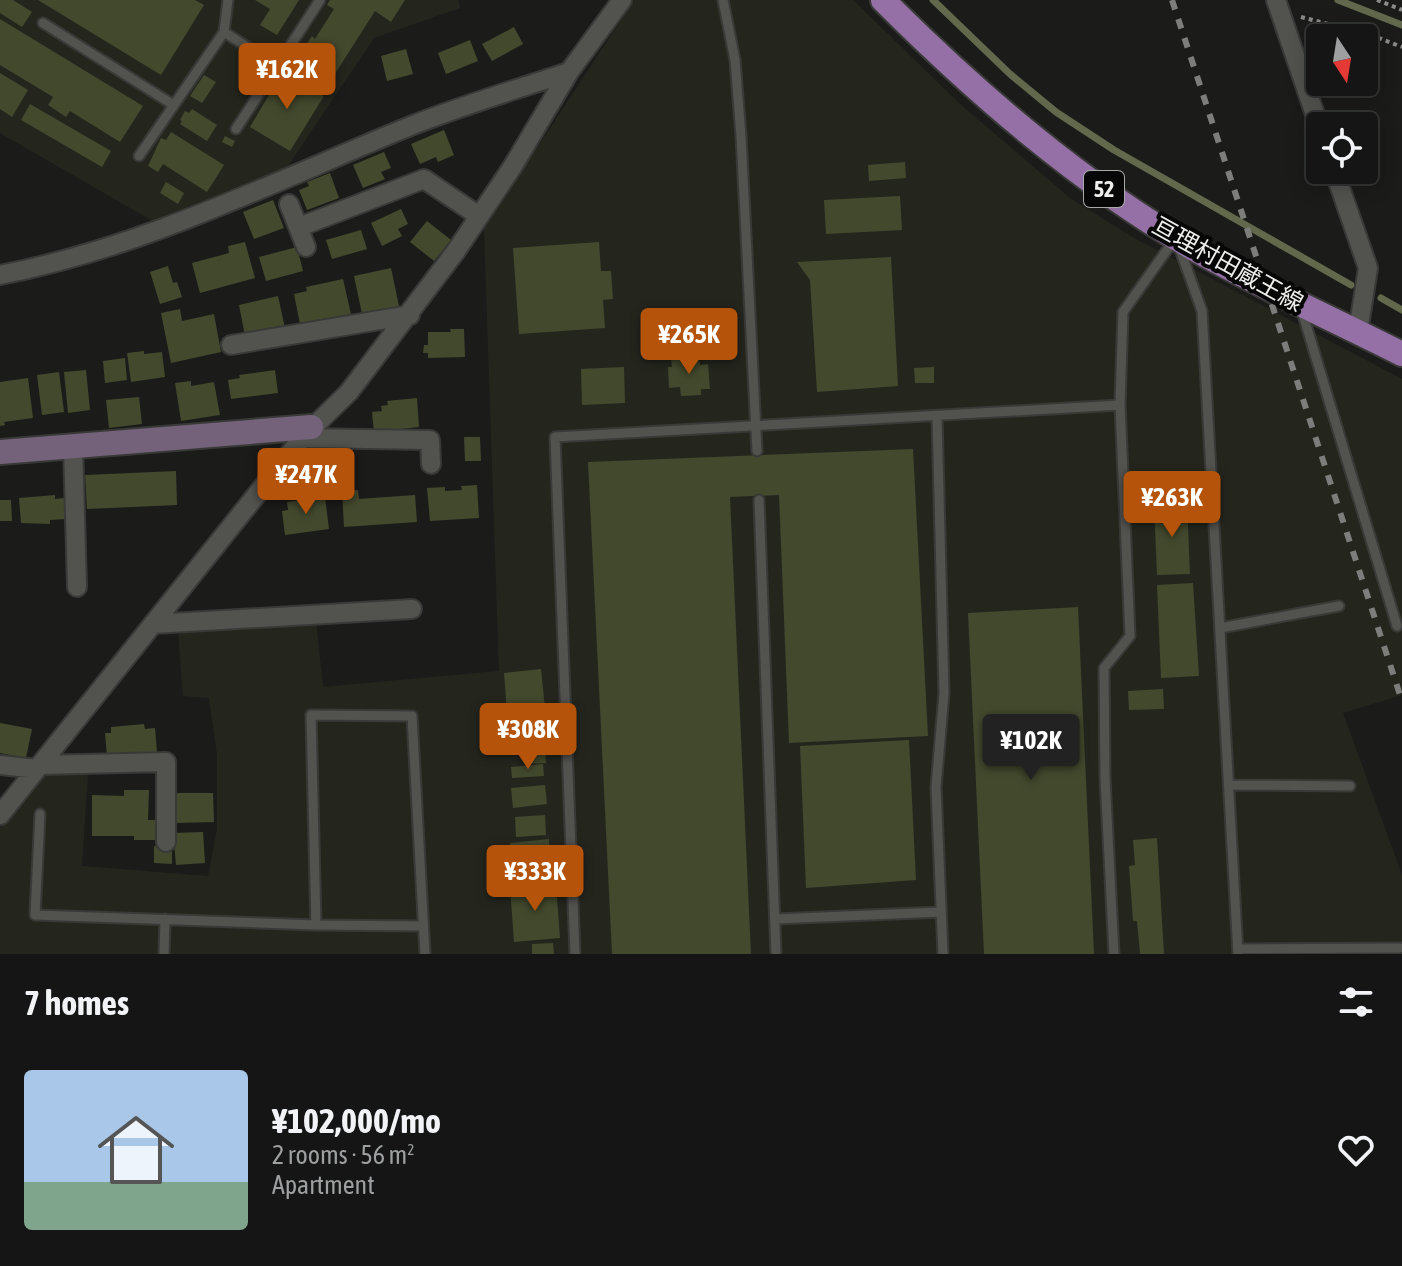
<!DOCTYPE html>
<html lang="en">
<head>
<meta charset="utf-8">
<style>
  body { margin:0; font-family:"Asap Condensed","Noto Sans JP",sans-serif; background:#1d1e1d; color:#f1f3f6; height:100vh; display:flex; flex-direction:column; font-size:30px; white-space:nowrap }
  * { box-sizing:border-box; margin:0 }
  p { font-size:26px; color:#9d9fa0 }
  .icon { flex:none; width:44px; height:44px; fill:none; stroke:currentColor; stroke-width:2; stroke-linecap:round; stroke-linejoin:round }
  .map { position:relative; height:954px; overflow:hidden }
  .drawer { display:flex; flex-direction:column; background:#141514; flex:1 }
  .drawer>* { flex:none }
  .needle { width:52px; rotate:168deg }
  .controls { position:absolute; left:1306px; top:24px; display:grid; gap:16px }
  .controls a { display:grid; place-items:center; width:72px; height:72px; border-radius:8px; background:#141514; box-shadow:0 4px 20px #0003,0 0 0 2px #333434; font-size:40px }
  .price { position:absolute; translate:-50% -68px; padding:0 18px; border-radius:8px; background:#b45309; color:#fff; font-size:26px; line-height:52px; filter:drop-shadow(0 2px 4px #0008) }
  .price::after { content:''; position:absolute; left:50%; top:48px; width:24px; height:18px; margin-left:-12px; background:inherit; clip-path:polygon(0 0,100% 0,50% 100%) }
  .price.on { background:#222; color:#fff }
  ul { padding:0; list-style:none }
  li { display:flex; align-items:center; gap:24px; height:200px; padding:0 24px }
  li+li { border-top:2px solid #333434 }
  li span { display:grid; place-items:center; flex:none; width:224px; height:160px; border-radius:8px; color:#555 }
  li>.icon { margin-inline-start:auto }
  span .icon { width:96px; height:96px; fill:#fffc; stroke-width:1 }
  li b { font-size:34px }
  h2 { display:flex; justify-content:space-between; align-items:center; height:96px; padding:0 24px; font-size:34px }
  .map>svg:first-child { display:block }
</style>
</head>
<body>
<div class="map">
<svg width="1402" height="954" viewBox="0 0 1402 954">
  <rect width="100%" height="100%" fill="#1b1c1a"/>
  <path fill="#24261e" d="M0,0H458L460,8L374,38L288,166L156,223L0,133Z
    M634,0H853L960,104L1070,198L1134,238L1402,379V695L1343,713L1402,875V954H0V828L45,774L88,772L82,866L208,876L217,829V755L209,698L183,696L178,631L316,620L323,687L499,671L484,229Z"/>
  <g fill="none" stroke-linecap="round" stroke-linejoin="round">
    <path stroke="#62684c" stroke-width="7" d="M933,0L1010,74L1056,112L1114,150L1351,285
      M1338,0L1402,25
      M1381,298L1402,310"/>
  </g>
  <path fill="#43492d" d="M0,0H13L32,12L22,27L0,13Z
    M38,0H195L204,5L161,75Z
    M255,0H299L277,35L260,25L270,9Z
    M330,0H405L391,22L375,11L326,88L299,71L309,56L301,52L312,36L315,39L334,9L327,5Z
    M0,19L143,106L120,142L70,111L66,117L48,105L53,97L0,65Z
    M514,27L523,44L492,61L482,44Z
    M470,40L478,61L446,74L438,53Z
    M406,49L413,74L387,81L381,56Z
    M280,70L324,96L290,151L250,127L277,81L274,79Z
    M0,73L28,90L12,117L0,109Z
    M204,75L216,82L202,103L190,96Z
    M30,104L111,151L102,167L21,120Z
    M192,109L217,125L207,141L180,124L182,121L180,120L185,111L189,113Z
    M444,130L454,155L438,162L436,157L420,164L411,144Z
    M171,132L224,165L207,192L163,164L158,172L148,166L161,138L166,140Z
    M225,136L235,141L232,147L222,142Z
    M384,152L391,168L381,172L385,179L363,188L353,165Z
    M905,162L906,178L869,181L868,165Z
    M330,173L339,198L307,210L299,190L309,186L307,182Z
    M166,182L184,193L178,204L160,193Z
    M900,196L902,230L826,234L824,200Z
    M273,200L284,228L254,239L243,212Z
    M401,209L408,224L398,229L402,236L382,246L371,223Z
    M427,221L451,240L434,261L410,242Z
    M361,230L367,249L332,259L326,240Z
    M245,242L255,278L200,293L192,263L229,253L228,246Z
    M599,242L601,271H611L613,299L603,300L605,328L519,334L513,248Z
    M297,247L303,271L266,281L259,257Z
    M891,257L898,386L817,392L810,280L797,262Z
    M168,266L173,283L177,282L182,297L160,304L150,272Z
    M391,268L399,306L362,314L354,276Z
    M343,279L351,314L300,324L294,294L307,291L306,287Z
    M278,296L285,328L245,336L239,305Z
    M180,309L182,321L214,314L221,352L171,363L161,313Z
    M450,329H464L465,357L428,358V353H423L424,345H428V332H451Z
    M144,351V354L162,352L165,377L131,382L127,353Z
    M692,356L693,359H699L700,365L708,364L710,389H701V395L681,396L680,387L669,388L668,367H672L671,358Z
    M125,358L127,380L105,383L103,361Z
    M624,367L625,403L582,405L581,369Z
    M934,367V383H915L914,368Z
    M86,370L90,410L68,413L64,372Z
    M275,370L278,393L231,399L228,380L240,378L239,375Z
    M59,372L64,412L42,415L37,375Z
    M28,378L33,418L4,422L5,425L0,426V382Z
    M191,381V386L214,382L220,415L181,421L175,383Z
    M139,397L142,424L109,428L106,400Z
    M417,398L419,427L374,432L372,412L382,411L381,406L388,405L387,401Z
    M464,437H480L481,461H465Z
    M913,449L928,736L789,743L779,495L730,497L751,954H612L588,462Z
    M176,471L177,505L87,509L85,475Z
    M477,485L479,518L430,521L427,488L445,487V491L462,490L461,486Z
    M358,490L359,499L415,495L417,522L344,527L342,491Z
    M55,495V499L65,498L66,519L50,520V524L21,523L19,498Z
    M325,497L329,529L285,535L282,511L288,510L287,502Z
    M0,500H11L12,521H0Z
    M1187,503L1190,574L1157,575L1154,505Z
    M1193,583L1199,676L1161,678L1157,585Z
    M1078,607L1094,954H984L968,613Z
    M541,669L545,708L507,712L504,673Z
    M1163,689L1164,709L1129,710L1128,691Z
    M0,723L32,729L26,758L0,753Z
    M144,724L145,729L155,728L157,752L107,756L105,733H111V727Z
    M543,725L546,763L525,764L522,726Z
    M909,740L916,880L806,888L800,746Z
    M543,764L544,776L512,778L511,767Z
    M545,785L547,804L513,808L511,788Z
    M124,790H149L148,820H155V840H134V836H92V795L124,796Z
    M177,793H213L214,822L177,823Z
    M545,815L546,835L516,837L515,817Z
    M203,832L205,863L176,865L173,833Z
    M1157,838L1164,954H1140L1137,921H1133L1129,866L1135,865L1133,840Z
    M549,839L551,881L513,884L510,843Z
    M154,846L172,847V864L154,863Z
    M556,884L560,938L514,942L510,887Z
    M553,943L554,954H532V944Z"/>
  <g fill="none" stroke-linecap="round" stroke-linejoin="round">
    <defs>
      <path id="lane" d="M228,0L224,32L277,66
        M723,0L735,60L741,136L757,451
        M43,23L172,104
        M236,129L320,0
        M139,156L224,32
        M1178,244L1202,311L1238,954
        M1301,308L1397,626
        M937,416L944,693L936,787L943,954
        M759,500L776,954
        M1220,628L1339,606
        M1229,785L1350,786
        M40,814L35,915L316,925L311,715L412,716L425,954
        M775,919L941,912
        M316,925L423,926
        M1238,949L1400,948
        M164,954L165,919
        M575,954L555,437L1120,405
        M1114,954L1105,778L1104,668L1130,636L1120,405L1123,312L1174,240"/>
      <path id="street" d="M1276,0L1320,129
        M1334,170L1368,268L1358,332
        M289,204L306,247
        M299,227L424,179L479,216
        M0,275C145,247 277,180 413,125C464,105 517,89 569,72
        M231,345L410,315
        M302,438L430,440L431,464
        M73,445L77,587
        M153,624L412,609
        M0,765L37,769
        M40,765L166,762V842
        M0,815L302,438L349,392L456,251L513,166L569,72L622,0"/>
      <path id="secondary" d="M0,452L311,427"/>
      <path id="primary" d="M883,0C977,94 1080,183 1196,250C1263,288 1333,319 1402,354"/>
    </defs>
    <use href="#lane" stroke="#393a38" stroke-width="13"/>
    <use href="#street" stroke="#393a38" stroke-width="22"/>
    <use href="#secondary" stroke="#393a38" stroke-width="28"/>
    <use href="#primary" stroke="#393a38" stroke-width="28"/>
    <path stroke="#8a8b89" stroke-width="4" stroke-dasharray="4 4" stroke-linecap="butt" d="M1377,0L1402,10
      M1301,17L1371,35L1402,47"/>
    <use href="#lane" stroke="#52534f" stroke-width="9"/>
    <use href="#street" stroke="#52534f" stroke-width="18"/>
    <use href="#secondary" stroke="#74627a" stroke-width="24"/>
    <use href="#primary" stroke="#9570a6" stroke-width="24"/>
    <path stroke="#7d7e7c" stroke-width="6" stroke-dasharray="10 10" stroke-linecap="butt" d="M1172,0L1402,701"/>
  </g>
  <g text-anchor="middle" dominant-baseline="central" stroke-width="8" stroke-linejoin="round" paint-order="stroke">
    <rect fill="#060706" stroke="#a8a9a8" stroke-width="2" x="1084" y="171" width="40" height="36" rx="6"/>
    <g font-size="22" font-weight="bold" fill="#eeefed">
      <text x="1104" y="189">52</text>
    </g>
    <g font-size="24" fill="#eeefed" stroke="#060706">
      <text transform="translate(1228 264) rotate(29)">亘理村田蔵王線</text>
    </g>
  </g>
</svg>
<div class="controls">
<a><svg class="needle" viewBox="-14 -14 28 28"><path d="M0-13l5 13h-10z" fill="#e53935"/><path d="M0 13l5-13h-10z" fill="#9d9fa0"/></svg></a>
<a><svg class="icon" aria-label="locate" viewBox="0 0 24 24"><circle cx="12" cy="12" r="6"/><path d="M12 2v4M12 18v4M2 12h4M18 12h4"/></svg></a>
</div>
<b class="price" style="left:287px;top:111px">¥162K</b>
<b class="price" style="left:689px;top:376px">¥265K</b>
<b class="price" style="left:306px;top:516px">¥247K</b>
<b class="price" style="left:1172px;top:539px">¥263K</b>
<b class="price" style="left:528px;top:771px">¥308K</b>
<b class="price on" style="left:1031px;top:782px">¥102K</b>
<b class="price" style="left:535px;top:913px">¥333K</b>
</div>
<section class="drawer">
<h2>7 homes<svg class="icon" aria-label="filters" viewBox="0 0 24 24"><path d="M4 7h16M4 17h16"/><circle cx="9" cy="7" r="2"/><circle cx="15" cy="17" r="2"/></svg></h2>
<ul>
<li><span style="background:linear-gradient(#a9c7e8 70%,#7fa58c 0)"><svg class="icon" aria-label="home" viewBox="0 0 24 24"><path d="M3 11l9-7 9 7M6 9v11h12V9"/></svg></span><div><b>¥102,000/mo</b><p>2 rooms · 56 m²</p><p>Apartment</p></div><svg class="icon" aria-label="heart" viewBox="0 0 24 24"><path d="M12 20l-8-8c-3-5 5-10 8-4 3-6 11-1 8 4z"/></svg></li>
</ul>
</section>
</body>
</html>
